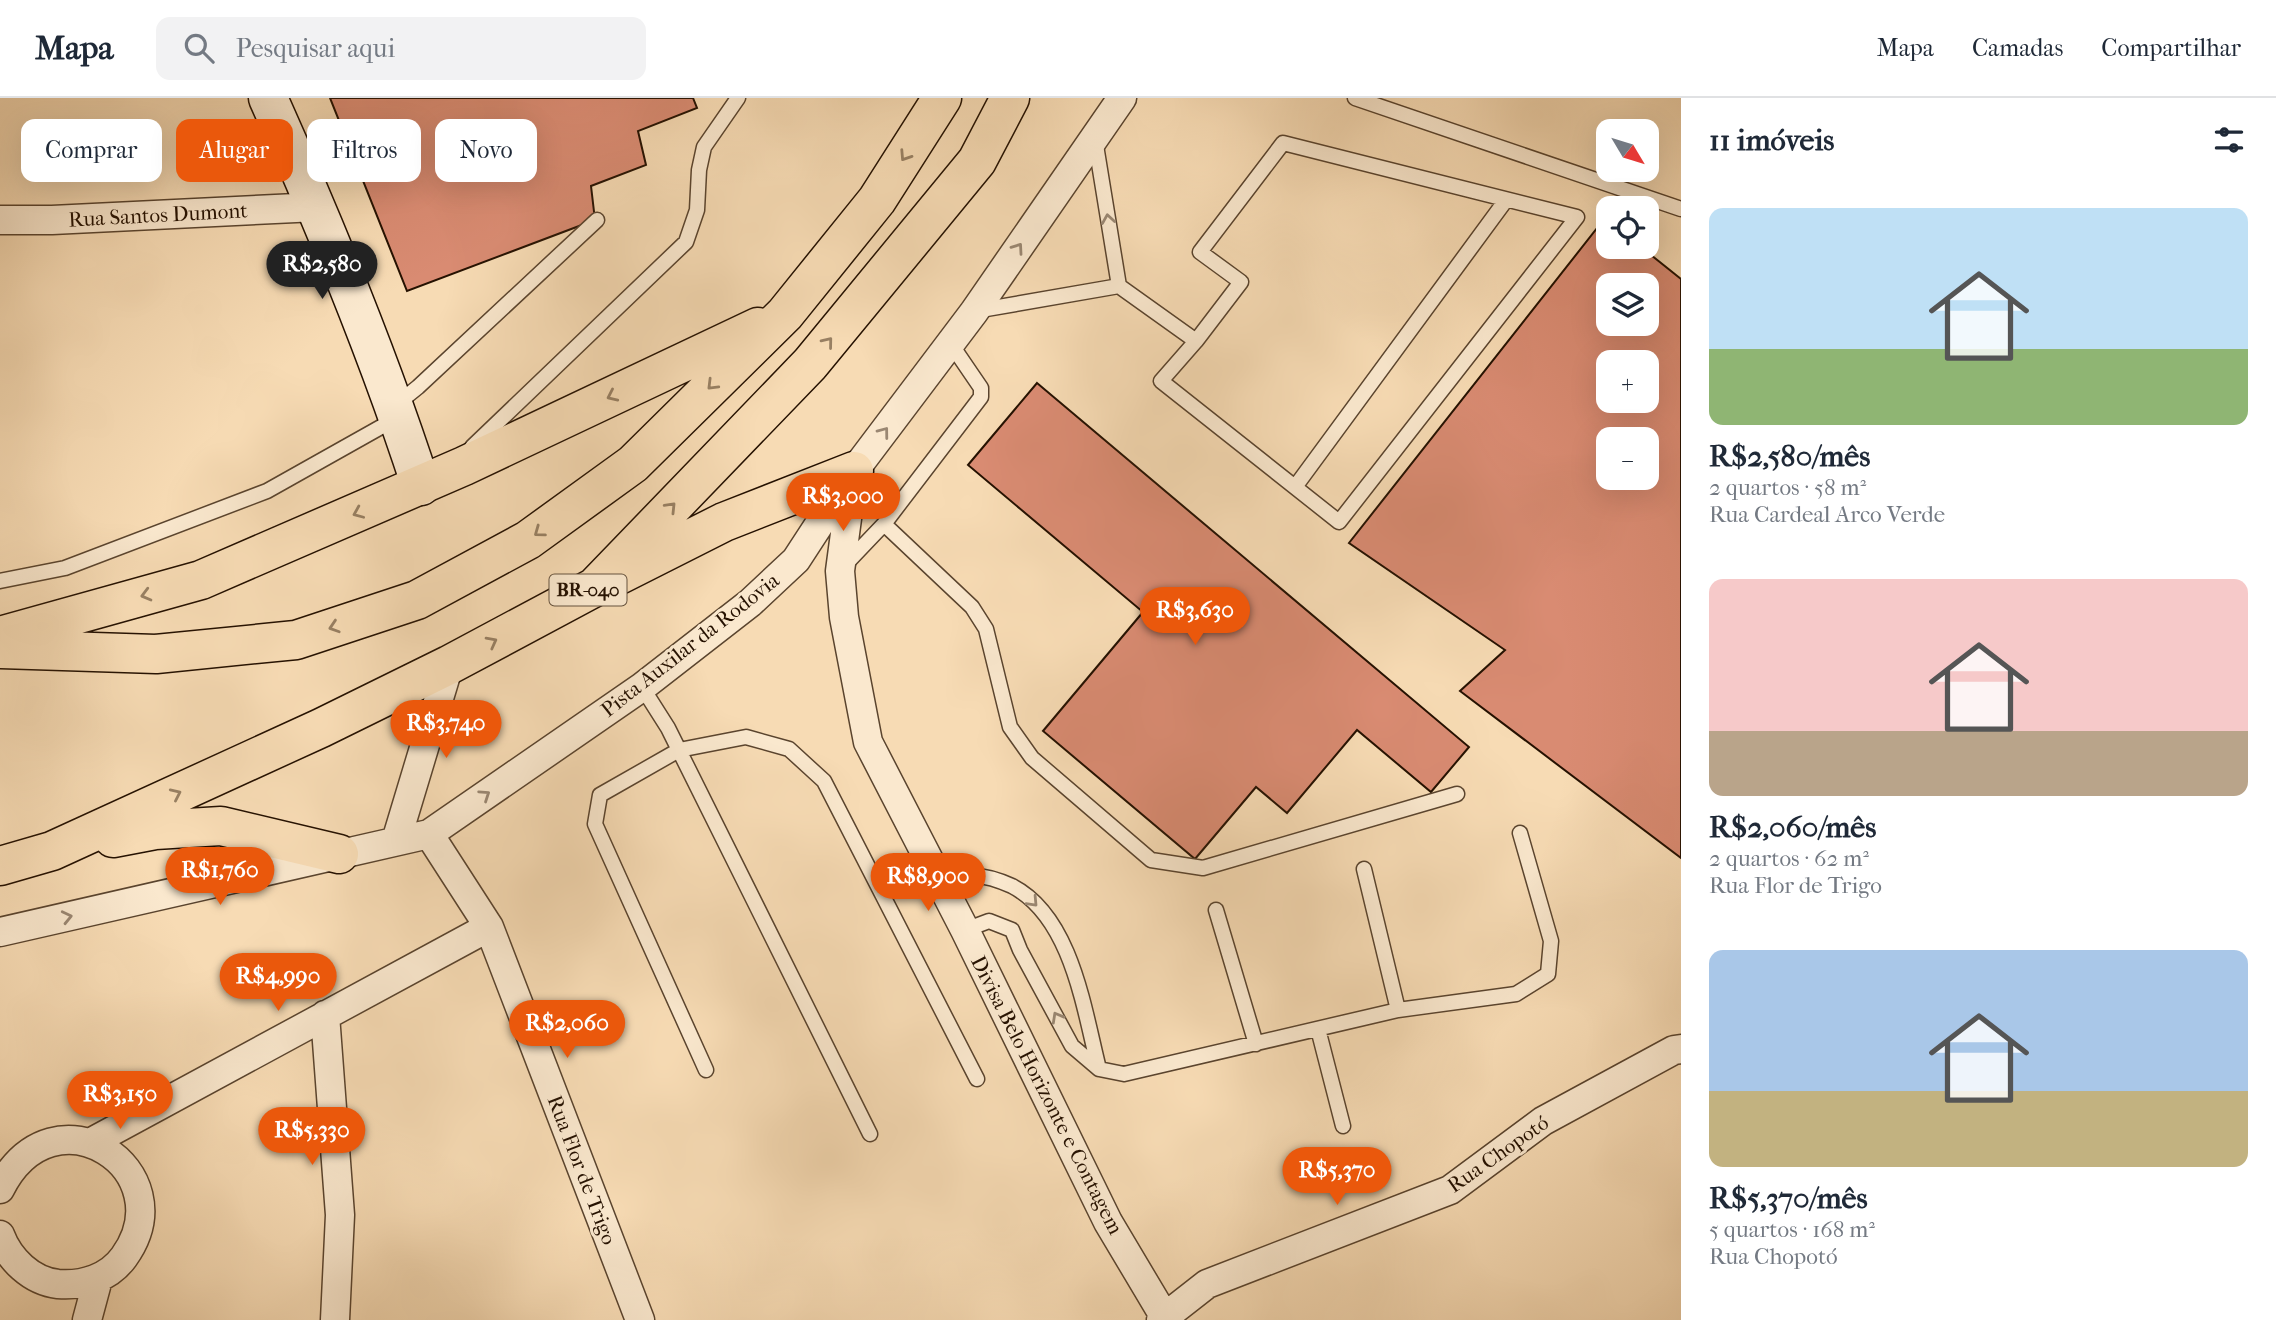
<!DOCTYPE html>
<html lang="pt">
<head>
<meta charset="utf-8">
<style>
  body { margin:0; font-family:"IM FELL French Canon",serif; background:#f2f2f3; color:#1f2937; height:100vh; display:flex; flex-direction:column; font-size:26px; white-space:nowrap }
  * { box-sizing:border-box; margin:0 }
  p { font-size:23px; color:#747a83 }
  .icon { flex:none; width:38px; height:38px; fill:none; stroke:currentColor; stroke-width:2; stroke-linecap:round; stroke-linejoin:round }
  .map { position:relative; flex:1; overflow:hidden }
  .sheet { display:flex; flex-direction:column; background:#fff; width:595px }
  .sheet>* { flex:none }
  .hud { position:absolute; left:21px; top:21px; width:665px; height:63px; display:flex; gap:14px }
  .needle { width:46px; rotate:128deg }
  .fabs { position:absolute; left:1596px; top:21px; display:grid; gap:14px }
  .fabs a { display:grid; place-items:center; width:63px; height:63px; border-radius:14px; background:#fff; box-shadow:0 7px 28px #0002; font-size:35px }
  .price { position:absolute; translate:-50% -60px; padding:0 16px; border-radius:24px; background:#ea580c; color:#fff; font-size:23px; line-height:46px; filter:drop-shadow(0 2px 4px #0008) }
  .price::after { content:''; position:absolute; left:50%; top:42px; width:21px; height:16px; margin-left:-10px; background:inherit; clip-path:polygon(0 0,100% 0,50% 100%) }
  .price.selected { background:#222; color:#fff }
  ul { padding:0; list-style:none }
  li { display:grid; align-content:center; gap:14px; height:371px; padding:0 28px }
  li span { display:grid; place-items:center; height:217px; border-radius:14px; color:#555 }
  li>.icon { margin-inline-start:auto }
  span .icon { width:126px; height:126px; fill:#fffc; stroke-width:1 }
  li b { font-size:30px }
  h2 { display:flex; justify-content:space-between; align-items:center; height:84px; padding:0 28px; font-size:30px }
  .tag { padding:0 24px; border-radius:14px; background:#fff; box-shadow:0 7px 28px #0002; font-size:24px; line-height:63px }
  .tag.selected { background:#ea580c; color:#fff }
  header { display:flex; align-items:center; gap:42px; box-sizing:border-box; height:98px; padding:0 35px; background:#fff; border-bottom:2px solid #e0e1e3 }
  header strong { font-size:33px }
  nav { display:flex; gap:38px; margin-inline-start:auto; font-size:24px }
  .search { width:490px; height:63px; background:#f2f2f3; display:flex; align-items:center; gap:18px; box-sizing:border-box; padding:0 24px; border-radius:14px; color:#747a83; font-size:26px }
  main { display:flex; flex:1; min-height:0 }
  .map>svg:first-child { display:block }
</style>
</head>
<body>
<header>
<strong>Mapa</strong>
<div class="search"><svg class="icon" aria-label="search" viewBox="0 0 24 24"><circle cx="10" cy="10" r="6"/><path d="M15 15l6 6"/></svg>Pesquisar aqui</div>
<nav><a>Mapa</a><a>Camadas</a><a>Compartilhar</a></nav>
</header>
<main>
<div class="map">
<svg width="1681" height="1222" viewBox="0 0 1681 1222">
  <rect width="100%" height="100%" fill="#f7dbb4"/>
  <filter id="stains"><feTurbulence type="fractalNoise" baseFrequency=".00286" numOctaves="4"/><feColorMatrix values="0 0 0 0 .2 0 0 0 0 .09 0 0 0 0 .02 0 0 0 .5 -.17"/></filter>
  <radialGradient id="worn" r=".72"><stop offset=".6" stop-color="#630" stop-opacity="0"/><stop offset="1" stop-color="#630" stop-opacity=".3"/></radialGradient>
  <path fill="#d98b72" stroke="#251101" stroke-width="2" fill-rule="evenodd" d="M330,0H693L697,10L638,33L646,67L591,88L595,122L407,193Z
    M1605,120L1608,123V149H1641L1681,181V760L1460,593L1505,552L1349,445ZM1608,187H1647V226H1608ZM1608,264H1647V303H1608ZM1608,341H1647V380H1608Z
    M1037,285L1469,649L1431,694L1357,632L1287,715L1256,689L1195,761L1043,633L1143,514L968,367Z"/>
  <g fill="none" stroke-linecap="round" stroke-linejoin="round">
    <defs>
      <path id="lane" d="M1355,0L1681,111
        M1095,41L1119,188
        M1283,45L1577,119L1339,424L1161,283L1196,243L1241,184L1200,154Z
        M975,213L1119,188L1196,243
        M397,306L418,289L597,122
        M472,349L686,144L697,112L699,72L704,49L738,0
        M1295,389L1506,102
        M884,426L972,509L986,531L1010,629L1032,660L1151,762L1203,770L1457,696
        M843,469L884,426L981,299V290L951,246
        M0,483L65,470L267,393L397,320
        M642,589L668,630L870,1036
        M1364,771L1398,912
        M940,784C950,782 961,778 971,778C985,777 999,782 1012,788C1072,819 1084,912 1099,971
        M1216,812L1256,946
        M965,832L989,823L1012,832L1020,852L1072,948L1099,971L1124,976L1398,912L1516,896L1548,876L1551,843L1520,735
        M1318,931L1343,1028
        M706,972L595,726L600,697L679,652L746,639L789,651L824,683L977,981"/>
      <path id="street" d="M0,122H52L317,109
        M852,383L840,473L844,519L868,644L965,832L1108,1124L1164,1218
        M429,736L489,829L640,1222
        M396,743L449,567
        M0,834L429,736L642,589L750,505L796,462L854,373L974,214L1122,0
        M325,917L340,1117L335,1222
        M90,1045L489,829
        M0,1091C54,984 186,1073 124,1159C109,1180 83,1188 58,1186C31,1183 9,1161 0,1137
        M87,1222L98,1181
        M1161,1222L1207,1186L1450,1092L1543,1023L1674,952L1681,951"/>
      <path id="secondary" d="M268,0C325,127 378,255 421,388"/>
      <path id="highway" d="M619,477L724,424L854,373
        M0,538L201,482L464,368L758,229
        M0,551L156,556L296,542L417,502L528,442L633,366L785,216L877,102L942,0
        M113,740L155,732L221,728L339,756
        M0,768L52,753L321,630L449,567L595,489L810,266L977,63L1010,0"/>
    </defs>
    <use href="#lane" stroke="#5a442e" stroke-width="17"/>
    <use href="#street" stroke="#5a442e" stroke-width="31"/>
    <use href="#secondary" stroke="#251101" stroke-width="41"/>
    <use href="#highway" stroke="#251101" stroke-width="41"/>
    <use href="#lane" stroke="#fae8ce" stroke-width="14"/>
    <use href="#street" stroke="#fae8ce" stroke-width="28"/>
    <use href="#secondary" stroke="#fae8ce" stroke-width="38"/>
    <use href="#highway" stroke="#f7dbb4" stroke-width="38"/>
  </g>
  <defs><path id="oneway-chevron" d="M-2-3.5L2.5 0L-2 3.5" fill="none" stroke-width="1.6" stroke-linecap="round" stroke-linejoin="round" transform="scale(1.75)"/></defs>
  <g stroke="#988063">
    <use href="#oneway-chevron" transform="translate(905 58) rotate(123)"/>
    <use href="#oneway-chevron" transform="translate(828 244) rotate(-51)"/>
    <use href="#oneway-chevron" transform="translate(712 287) rotate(135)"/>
    <use href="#oneway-chevron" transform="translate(612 298) rotate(155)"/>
    <use href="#oneway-chevron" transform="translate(671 409) rotate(-46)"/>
    <use href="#oneway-chevron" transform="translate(358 415) rotate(157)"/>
    <use href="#oneway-chevron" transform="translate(539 434) rotate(144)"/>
    <use href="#oneway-chevron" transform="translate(146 497) rotate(165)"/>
    <use href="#oneway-chevron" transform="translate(334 529) rotate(162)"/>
    <use href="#oneway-chevron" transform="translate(492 544) rotate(-28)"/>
    <use href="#oneway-chevron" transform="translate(176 696) rotate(-25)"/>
  </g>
  <g stroke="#9a8772">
    <use href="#oneway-chevron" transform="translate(1108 121) rotate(-99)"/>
    <use href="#oneway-chevron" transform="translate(1018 150) rotate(-55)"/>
    <use href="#oneway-chevron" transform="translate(884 334) rotate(-53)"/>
    <use href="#oneway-chevron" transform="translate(485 697) rotate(-34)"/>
    <use href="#oneway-chevron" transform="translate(1033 804) rotate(47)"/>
    <use href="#oneway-chevron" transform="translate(67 819) rotate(-13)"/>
    <use href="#oneway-chevron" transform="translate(1057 919) rotate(-119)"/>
  </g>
  <g text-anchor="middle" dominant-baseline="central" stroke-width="6" stroke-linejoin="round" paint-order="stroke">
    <rect fill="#fae8ce" stroke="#65523e" stroke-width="2" x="549.5" y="476.5" width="77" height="31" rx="5"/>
    <g font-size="19" font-weight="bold" fill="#251101">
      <text x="588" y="492">BR-040</text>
    </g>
    <g font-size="21" fill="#251101" stroke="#fae8ce">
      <text transform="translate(158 117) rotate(-3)">Rua Santos Dumont</text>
      <text transform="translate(690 547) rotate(-38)">Pista Auxilar da Rodovia</text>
      <text transform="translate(1047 997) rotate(63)">Divisa Belo Horizonte e Contagem</text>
      <text transform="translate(1498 1056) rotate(-35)">Rua Chopotó</text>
      <text transform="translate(582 1072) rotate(69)">Rua Flor de Trigo</text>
    </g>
  </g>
  <rect width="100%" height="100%" filter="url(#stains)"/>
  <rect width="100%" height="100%" fill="url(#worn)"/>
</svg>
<div class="fabs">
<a><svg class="needle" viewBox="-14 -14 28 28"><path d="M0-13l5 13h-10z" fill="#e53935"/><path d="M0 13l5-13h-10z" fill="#747a83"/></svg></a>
<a><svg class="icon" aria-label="locate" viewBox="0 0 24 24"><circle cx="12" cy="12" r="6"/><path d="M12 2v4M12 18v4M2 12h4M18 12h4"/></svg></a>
<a><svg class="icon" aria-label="layers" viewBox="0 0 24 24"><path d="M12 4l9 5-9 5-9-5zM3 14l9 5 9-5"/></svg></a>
<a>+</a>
<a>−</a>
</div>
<b class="price selected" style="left:322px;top:203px">R$2,580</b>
<b class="price" style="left:843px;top:435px">R$3,000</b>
<b class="price" style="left:1195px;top:549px">R$3,630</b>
<b class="price" style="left:446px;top:662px">R$3,740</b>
<b class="price" style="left:220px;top:809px">R$1,760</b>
<b class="price" style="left:928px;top:815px">R$8,900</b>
<b class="price" style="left:278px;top:915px">R$4,990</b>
<b class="price" style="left:567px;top:962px">R$2,060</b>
<b class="price" style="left:120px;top:1033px">R$3,150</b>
<b class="price" style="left:312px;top:1069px">R$5,330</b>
<b class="price" style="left:1337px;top:1109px">R$5,370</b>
<div class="hud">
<a class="tag">Comprar</a>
<a class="tag selected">Alugar</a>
<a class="tag">Filtros</a>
<a class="tag">Novo</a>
</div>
</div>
<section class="sheet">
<h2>11 imóveis<svg class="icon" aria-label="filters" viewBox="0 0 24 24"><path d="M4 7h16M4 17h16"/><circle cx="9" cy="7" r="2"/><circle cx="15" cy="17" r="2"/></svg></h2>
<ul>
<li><span style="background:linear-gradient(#bfe0f5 65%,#8fb573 0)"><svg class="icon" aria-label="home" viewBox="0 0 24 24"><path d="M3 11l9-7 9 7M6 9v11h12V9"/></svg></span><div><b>R$2,580/mês</b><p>2 quartos · 58 m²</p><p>Rua Cardeal Arco Verde</p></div></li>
<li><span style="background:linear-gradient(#f6c9c9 70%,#b9a48a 0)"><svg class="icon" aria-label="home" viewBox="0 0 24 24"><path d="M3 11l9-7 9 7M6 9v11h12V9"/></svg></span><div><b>R$2,060/mês</b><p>2 quartos · 62 m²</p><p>Rua Flor de Trigo</p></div></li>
<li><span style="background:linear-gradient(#a9c7e8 65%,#c2b280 0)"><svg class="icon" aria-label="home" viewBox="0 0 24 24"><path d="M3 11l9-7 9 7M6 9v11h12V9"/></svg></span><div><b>R$5,370/mês</b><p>5 quartos · 168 m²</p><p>Rua Chopotó</p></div></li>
</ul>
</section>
</main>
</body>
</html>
